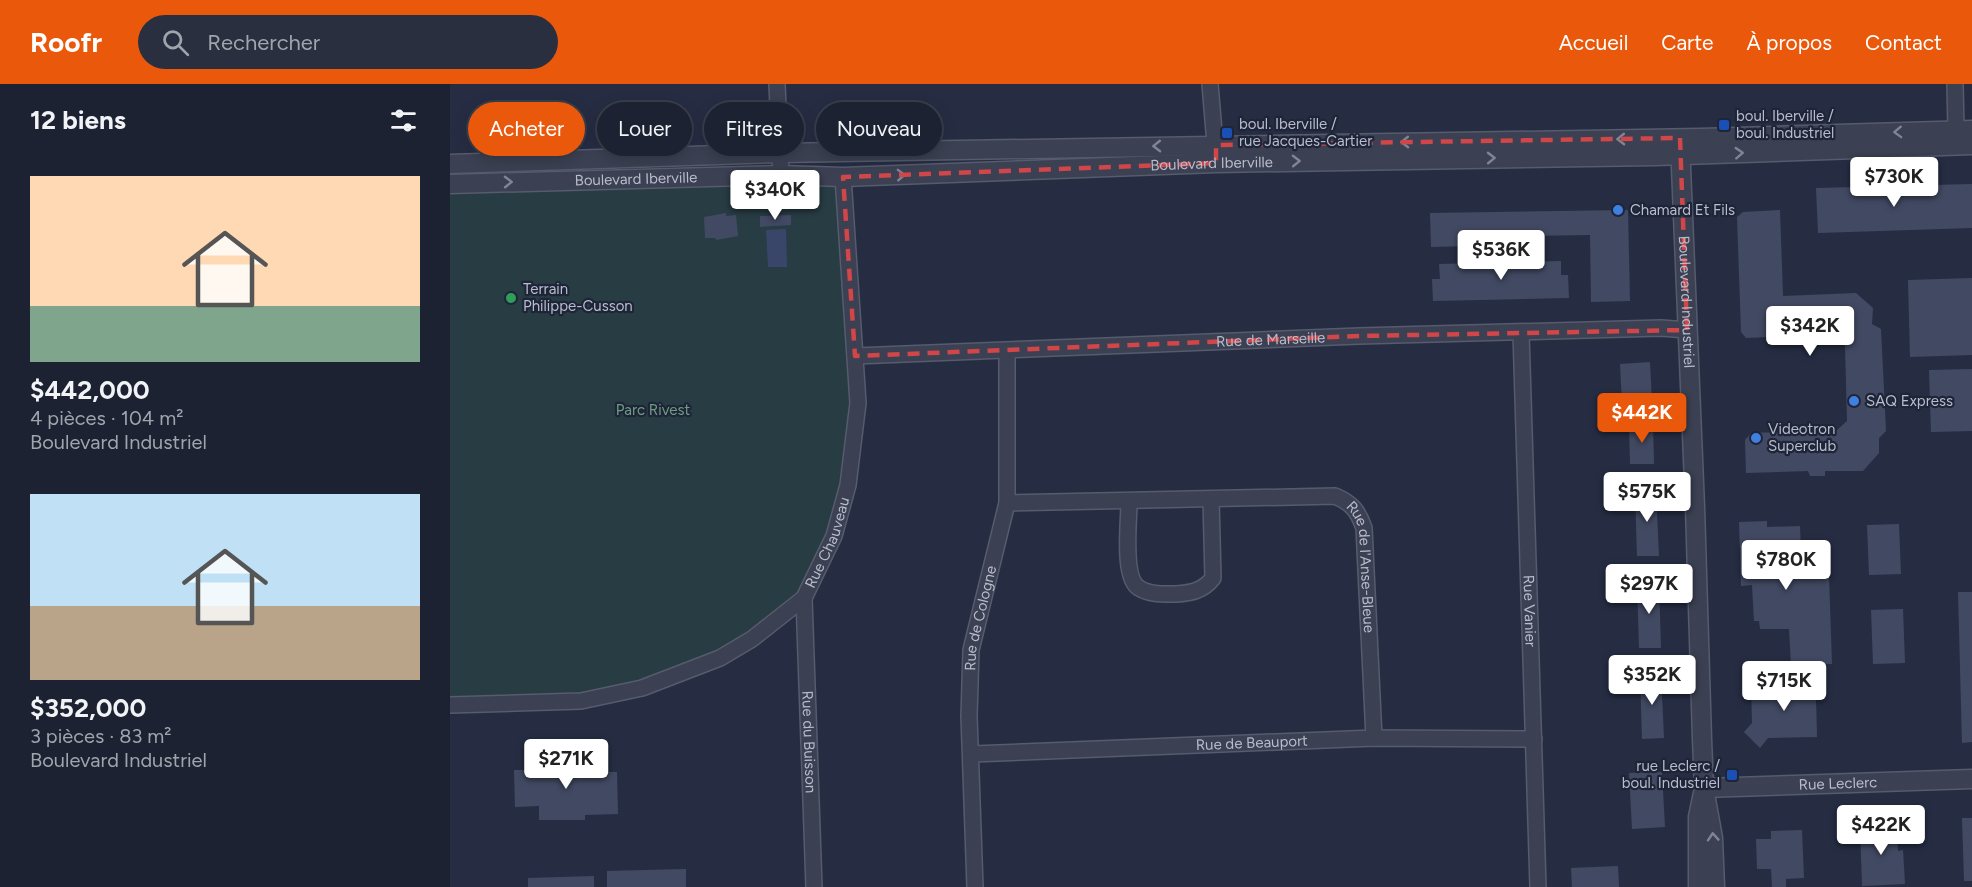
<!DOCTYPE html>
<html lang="fr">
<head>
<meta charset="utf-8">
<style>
  body { margin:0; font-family:Figtree,sans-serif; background:#292f3e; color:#f1f3f6; height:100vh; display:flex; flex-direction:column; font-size:22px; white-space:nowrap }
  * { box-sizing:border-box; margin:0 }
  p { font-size:20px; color:#a0a4ac }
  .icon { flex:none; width:33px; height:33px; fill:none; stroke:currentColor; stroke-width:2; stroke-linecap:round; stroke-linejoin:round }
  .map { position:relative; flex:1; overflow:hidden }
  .panel { display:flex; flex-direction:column; background:#1c2232; width:450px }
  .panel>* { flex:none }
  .guide { position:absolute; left:18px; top:18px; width:570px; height:54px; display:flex; gap:12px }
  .price { position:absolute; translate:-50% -51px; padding:0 14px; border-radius:6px; background:#fff; color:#222; font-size:20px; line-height:39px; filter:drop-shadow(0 2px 3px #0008) }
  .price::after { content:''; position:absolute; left:50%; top:36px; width:18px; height:14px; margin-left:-9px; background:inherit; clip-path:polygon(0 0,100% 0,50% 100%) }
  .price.on { background:#ea580c; color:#fff }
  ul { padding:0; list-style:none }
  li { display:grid; align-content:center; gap:12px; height:318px; padding:0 30px }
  li span { display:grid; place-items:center; height:186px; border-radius:0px; color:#555 }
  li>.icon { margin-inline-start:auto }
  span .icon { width:108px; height:108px; fill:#fffc; stroke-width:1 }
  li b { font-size:26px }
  h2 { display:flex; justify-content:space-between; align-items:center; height:72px; padding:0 30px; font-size:26px }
  .tag { padding:0 21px; border-radius:27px; background:#1c2232; box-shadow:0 3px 15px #0003,0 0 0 2px #3a3f4d; font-size:21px; line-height:54px }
  .tag.on { background:#ea580c; color:#fff }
  header { display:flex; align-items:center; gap:36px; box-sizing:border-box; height:84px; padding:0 30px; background:#ea580c; color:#fff }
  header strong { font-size:28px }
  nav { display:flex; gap:33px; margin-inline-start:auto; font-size:21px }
  .search { width:420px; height:54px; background:#292f3e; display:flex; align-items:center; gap:15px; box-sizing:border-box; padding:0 21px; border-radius:33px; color:#a0a4ac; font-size:22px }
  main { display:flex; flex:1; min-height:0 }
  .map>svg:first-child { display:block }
</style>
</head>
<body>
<header>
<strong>Roofr</strong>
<div class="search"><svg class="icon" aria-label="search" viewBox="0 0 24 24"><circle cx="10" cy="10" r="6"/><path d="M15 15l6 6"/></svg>Rechercher</div>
<nav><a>Accueil</a><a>Carte</a><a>À propos</a><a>Contact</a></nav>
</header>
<main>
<section class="panel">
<h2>12 biens<svg class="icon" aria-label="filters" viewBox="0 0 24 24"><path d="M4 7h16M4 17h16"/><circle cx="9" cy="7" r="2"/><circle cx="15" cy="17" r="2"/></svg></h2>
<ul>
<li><span style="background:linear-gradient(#ffd9b3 70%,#7fa58c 0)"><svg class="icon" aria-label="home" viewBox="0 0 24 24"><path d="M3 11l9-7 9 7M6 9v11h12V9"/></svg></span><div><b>$442,000</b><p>4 pièces · 104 m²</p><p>Boulevard Industriel</p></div></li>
<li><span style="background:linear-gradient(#bfe0f5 60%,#b9a48a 0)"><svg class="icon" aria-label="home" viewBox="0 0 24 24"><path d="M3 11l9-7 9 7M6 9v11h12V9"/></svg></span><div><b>$352,000</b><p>3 pièces · 83 m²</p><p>Boulevard Industriel</p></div></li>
</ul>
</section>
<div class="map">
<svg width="1522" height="803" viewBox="0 0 1522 803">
  <rect width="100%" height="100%" fill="#262d43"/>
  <path fill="#283c44" d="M393,93L408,320L399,401L365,495L272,573L134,617L0,621V100Z"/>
  <path fill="#3a456a" d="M336,145L337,183H318L316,146Z"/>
  <path fill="#424a63" d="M1522,100V144L1368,149L1366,104Z
    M1178,126L1180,217L1141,218L1140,151L1018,153V162L981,163L980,129Z
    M1330,126L1333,212L1406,209L1423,224L1422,240L1431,245L1436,347L1429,354V369L1413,387H1375V392H1360L1358,387L1296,389L1295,356L1301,349L1387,346L1397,337L1395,262L1384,250L1296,254L1291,248L1287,133L1293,128Z
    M276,129V132L286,131L288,152L266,156V154H255L254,133Z
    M341,131V141L310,143V132Z
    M1111,177V191H1118L1119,214L983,217L982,195H990L989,180Z
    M1522,194V271L1460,273L1458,196Z
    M1200,278L1202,318L1172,319L1170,280Z
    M1522,285V347L1481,348L1479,286Z
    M1203,340L1204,380H1180L1179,341Z
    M1206,406L1209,472H1187L1185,407Z
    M1317,437V443L1350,442L1352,490L1355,494L1379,493L1382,580L1341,581L1339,545H1310L1309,537H1304L1302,501L1291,502L1289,438Z
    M1449,440L1451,490L1419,491L1417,441Z
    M1209,498L1211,564H1189L1187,499Z
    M1508,508H1522V658L1512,659Z
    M1453,525L1455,579L1423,580L1421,526Z
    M1211,589L1214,654L1192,655L1190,590Z
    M1373,601V613H1366L1367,653L1318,654L1310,664L1294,648L1302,639L1301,602Z
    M134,673L135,688H167L168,730L135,731V736H89V722L65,723L64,686H87V680L99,674Z
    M1212,688L1215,743L1182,745L1179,689Z
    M1512,734H1522V797H1514Z
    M1447,738L1448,767L1453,766L1455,800L1412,802L1410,744L1432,743V739Z
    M1352,746L1354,794L1336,795V803H1322L1321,785H1307L1306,755H1321V747Z
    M1168,782L1169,803H1122L1121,784Z
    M236,785V803H157V787Z
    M144,792V803H78V794Z"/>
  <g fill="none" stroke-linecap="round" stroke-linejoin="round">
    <defs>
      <g id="minor">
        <path d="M327,0L331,91"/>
        <path d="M760,0L766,72"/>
        <path d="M1505,0L1506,46"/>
        <path id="s1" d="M1071,249L1088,803"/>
        <path id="s2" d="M405,272L909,252L1211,244L1237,246"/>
        <path d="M679,418C679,438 672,494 689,504C700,511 714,510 726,510C741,509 753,507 763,494L761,415"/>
        <path id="s3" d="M557,419L885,412C902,419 908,427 914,444L924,654"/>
        <path id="s4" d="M354,514L364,803"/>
        <path id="s5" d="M0,621L131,617L192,604L270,574L302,555L354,514L384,452L398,401L408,319L393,93"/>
        <path id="s6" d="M522,670L924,654L1084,655"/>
        <path id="s7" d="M525,803L519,632L521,566L557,419V267"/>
      </g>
      <g id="tertiary">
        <path id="s8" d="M1230,59L1245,423L1252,655L1254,704L1263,754L1265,803"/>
        <path d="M0,80L330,69L1251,54L1522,46"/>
        <path id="s9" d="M0,100L331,91L393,93L766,79L1205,72L1522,61"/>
        <path id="s10" d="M1254,704L1522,695"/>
        <path d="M1248,803V733L1253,709"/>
      </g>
    </defs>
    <use href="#minor" stroke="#565b6d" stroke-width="18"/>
    <use href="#tertiary" stroke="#565b6d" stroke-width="21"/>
    <use href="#minor" stroke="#3b4052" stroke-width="15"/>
    <use href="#tertiary" stroke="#3b4052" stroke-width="18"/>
  </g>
  <defs><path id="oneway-chevron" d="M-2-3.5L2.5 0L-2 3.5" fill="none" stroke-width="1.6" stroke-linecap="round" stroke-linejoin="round" transform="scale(1.5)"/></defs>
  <g stroke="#808495">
    <use href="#oneway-chevron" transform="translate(1448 48) rotate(178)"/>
    <use href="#oneway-chevron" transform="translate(1171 55) rotate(179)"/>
    <use href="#oneway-chevron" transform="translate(955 58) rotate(179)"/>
    <use href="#oneway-chevron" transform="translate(707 62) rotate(179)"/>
    <use href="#oneway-chevron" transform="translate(1289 69) rotate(-3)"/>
    <use href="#oneway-chevron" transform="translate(1041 74) rotate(-1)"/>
    <use href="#oneway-chevron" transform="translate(846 77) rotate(-1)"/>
    <use href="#oneway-chevron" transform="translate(451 91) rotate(-2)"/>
    <use href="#oneway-chevron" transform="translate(58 98) rotate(-1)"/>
    <use href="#oneway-chevron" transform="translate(1263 753) rotate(-94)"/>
  </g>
  <path fill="none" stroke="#d04649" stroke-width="4.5" stroke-dasharray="12 8" stroke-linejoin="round" d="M1230,54L1237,246L909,252L405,272L393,93L766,79V61Z"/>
  <g fill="#1a4fb4" stroke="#1f2538" stroke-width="2">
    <rect x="1268" y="35" width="12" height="12" rx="3"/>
    <rect x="771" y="43" width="12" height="12" rx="3"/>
    <rect x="1276" y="685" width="12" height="12" rx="3"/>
  </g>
  <g fill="#3f7fe0" stroke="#1f2538" stroke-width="2">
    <circle cx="1168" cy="126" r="6"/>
    <circle cx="1404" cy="317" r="6"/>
    <circle cx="1306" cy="354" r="6"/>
  </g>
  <circle fill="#2e9e5b" stroke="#1f2538" stroke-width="2" cx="61" cy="214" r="6"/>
  <g text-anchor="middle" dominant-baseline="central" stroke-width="4.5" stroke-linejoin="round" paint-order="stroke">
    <g font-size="15" fill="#b8bccc" stroke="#1f2538" text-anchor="start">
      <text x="1286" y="32">boul. Iberville /<tspan x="1286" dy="17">boul. Industriel</tspan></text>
      <text x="789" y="40">boul. Iberville /<tspan x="789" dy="17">rue Jacques-Cartier</tspan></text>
      <text x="1180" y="126">Chamard Et Fils</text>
      <text x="73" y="205">Terrain<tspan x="73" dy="17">Philippe-Cusson</tspan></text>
      <text x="1416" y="317">SAQ Express</text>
      <text x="1318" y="345">Videotron<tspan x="1318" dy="17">Superclub</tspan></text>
      <text x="1270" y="682" text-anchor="end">rue Leclerc /<tspan x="1270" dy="17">boul. Industriel</tspan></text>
    </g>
    <g font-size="15" fill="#b8bccc" stroke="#1f2538">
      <text stroke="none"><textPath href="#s9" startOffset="762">Boulevard Iberville</textPath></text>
      <text stroke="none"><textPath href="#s9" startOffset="186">Boulevard Iberville</textPath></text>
      <text stroke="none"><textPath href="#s8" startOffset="159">Boulevard Industriel</textPath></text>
      <text stroke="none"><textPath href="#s2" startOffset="416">Rue de Marseille</textPath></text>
      <text stroke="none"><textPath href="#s5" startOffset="441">Rue Chauveau</textPath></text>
      <text stroke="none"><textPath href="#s3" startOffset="411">Rue de l'Anse-Bleue</textPath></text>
      <text stroke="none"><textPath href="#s1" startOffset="278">Rue Vanier</textPath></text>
      <text stroke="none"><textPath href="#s7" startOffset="270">Rue de Cologne</textPath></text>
      <text stroke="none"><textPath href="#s4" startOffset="144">Rue du Buisson</textPath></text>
      <text stroke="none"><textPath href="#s6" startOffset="280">Rue de Beauport</textPath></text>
      <text stroke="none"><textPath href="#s10" startOffset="134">Rue Leclerc</textPath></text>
    </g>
    <g font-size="15" fill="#6e9e82" stroke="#1f2538">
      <text x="203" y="326">Parc Rivest</text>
    </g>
  </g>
</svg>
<b class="price" style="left:1444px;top:124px">$730K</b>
<b class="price" style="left:325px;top:137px">$340K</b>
<b class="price" style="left:1051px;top:197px">$536K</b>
<b class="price" style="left:1360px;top:273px">$342K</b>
<b class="price on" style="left:1192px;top:360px">$442K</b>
<b class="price" style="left:1197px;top:439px">$575K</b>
<b class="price" style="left:1336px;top:507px">$780K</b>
<b class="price" style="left:1199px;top:531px">$297K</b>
<b class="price" style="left:1202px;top:622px">$352K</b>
<b class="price" style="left:1334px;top:628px">$715K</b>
<b class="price" style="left:116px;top:706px">$271K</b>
<b class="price" style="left:1431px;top:772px">$422K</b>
<div class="guide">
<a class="tag on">Acheter</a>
<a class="tag">Louer</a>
<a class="tag">Filtres</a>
<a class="tag">Nouveau</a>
</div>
</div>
</main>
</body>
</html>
